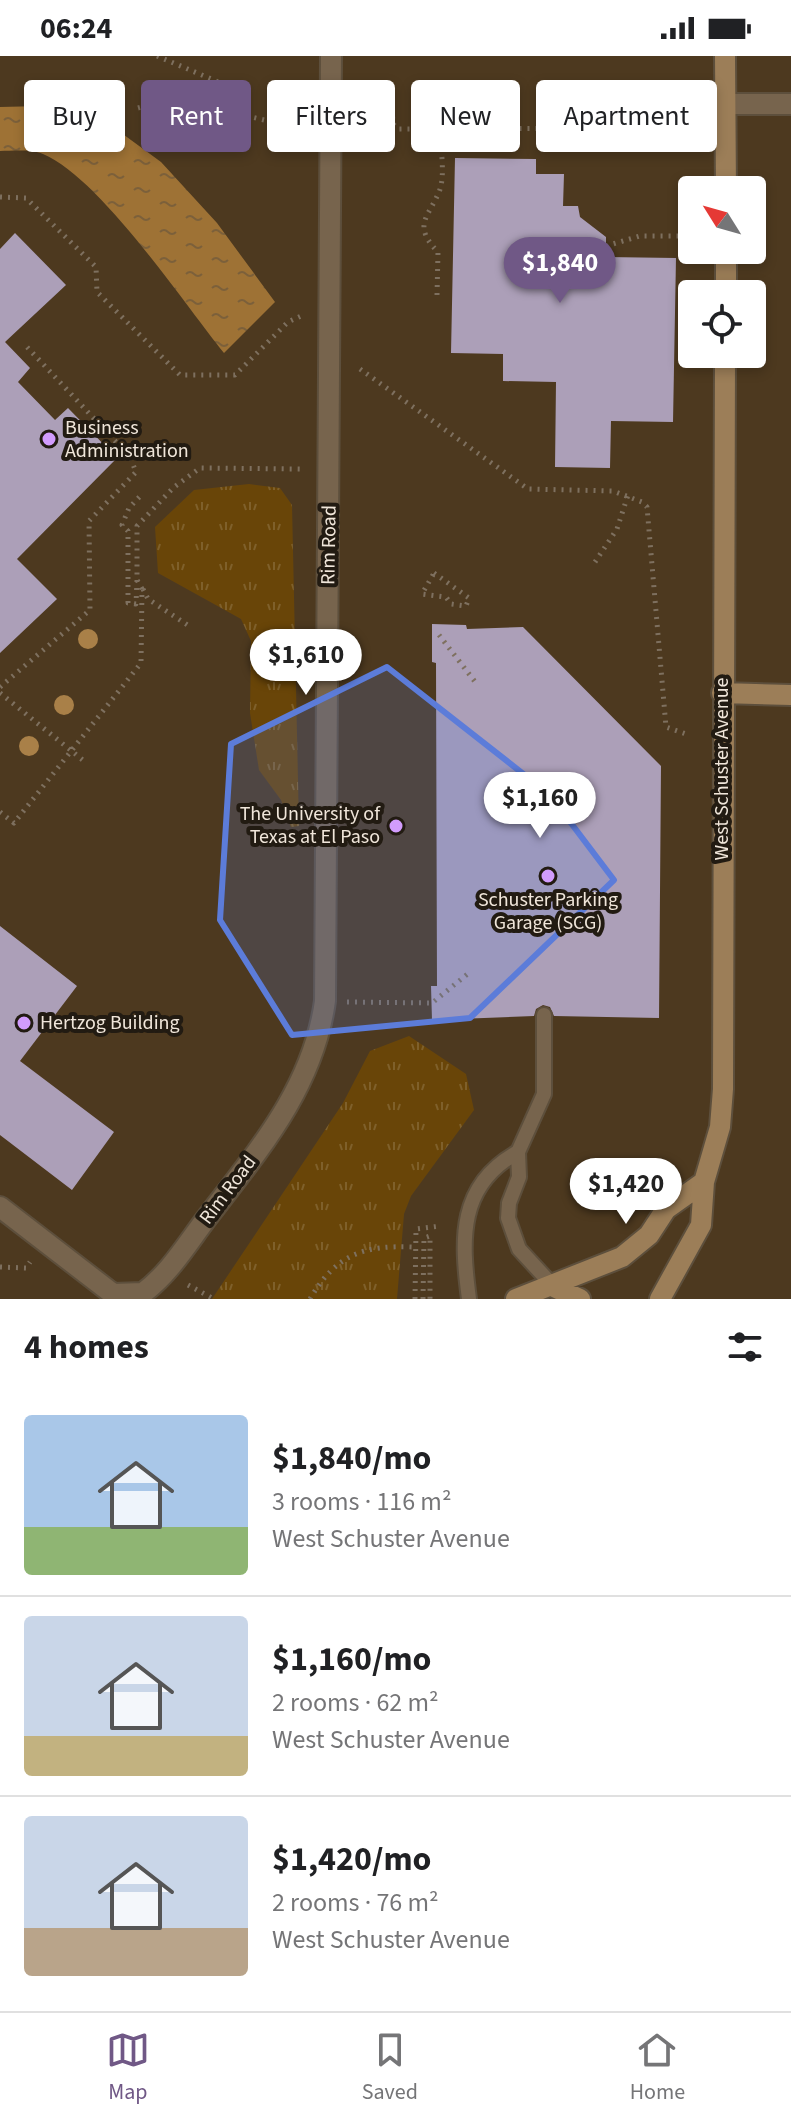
<!DOCTYPE html>
<html lang="en">
<head>
<meta charset="utf-8">
<style>
  body { margin:0; font-family:"Source Sans 3",sans-serif; background:#f2f2f2; color:#202124; height:100vh; display:flex; flex-direction:column; font-size:30px; white-space:nowrap }
  * { box-sizing:border-box; margin:0 }
  p { font-size:26px; color:#757577 }
  .icon { flex:none; width:44px; height:44px; fill:none; stroke:currentColor; stroke-width:2; stroke-linecap:round; stroke-linejoin:round }
  .map { position:relative; height:1243px; overflow:hidden }
  .panel { display:flex; flex-direction:column; background:#fff; flex:1 }
  .panel>* { flex:none }
  .top-card { position:absolute; left:24px; top:24px; width:744px; height:72px; display:flex; gap:16px }
  .needle { width:52px; rotate:307deg }
  .buttons { position:absolute; left:678px; top:120px; display:grid; gap:16px }
  .buttons a { display:grid; place-items:center; width:88px; height:88px; border-radius:8px; background:#fff; box-shadow:0 4px 12px #0003; font-size:40px }
  .price { position:absolute; translate:-50% -68px; padding:0 18px; border-radius:28px; background:#fff; color:#222; font-size:26px; line-height:52px; filter:drop-shadow(0 2px 4px #0008) }
  .price::after { content:''; position:absolute; left:50%; top:48px; width:24px; height:18px; margin-left:-12px; background:inherit; clip-path:polygon(0 0,100% 0,50% 100%) }
  .price.on { background:#705886; color:#fff }
  ul { padding:0; list-style:none }
  li { display:flex; align-items:center; gap:24px; height:200px; padding:0 24px }
  li+li { border-top:2px solid #e0e0e0 }
  li span { display:grid; place-items:center; flex:none; width:224px; height:160px; border-radius:8px; color:#555 }
  li>.icon { margin-inline-start:auto }
  span .icon { width:96px; height:96px; fill:#fffc; stroke-width:1 }
  li b { font-size:34px }
  h2 { display:flex; justify-content:space-between; align-items:center; height:96px; padding:0 24px; font-size:34px }
  .tag { padding:0 28px; border-radius:8px; background:#fff; box-shadow:0 4px 12px #0003; font-size:28px; line-height:72px }
  .tag.on { background:#705886; color:#fff }
  .status { display:flex; justify-content:space-between; align-items:center; height:56px; padding:0 40px; background:#fff; direction:ltr }
  .status svg { height:22px; fill:currentColor }
  .dock { display:flex; justify-content:space-around; align-items:center; height:112px; border-top:2px solid #e0e0e0; background:#fff; font-size:22px; color:#757577 }
  .dock a { display:grid; justify-items:center; gap:4px }
  .dock .on { color:#705886 }
  .map>svg:first-child { display:block }
</style>
</head>
<body>
<div class="status"><b>06:24</b><svg viewBox="0 0 49 12"><path d="M0 12V9h3v3zM5 12V6h3v6zM10 12V3h3v9zM15 12V0h3v12zM26 1h20v11H26zM47 4h2v5h-2z"/></svg></div>
<div class="map">
<svg width="791" height="1243" viewBox="0 0 791 1243">
  <defs>
    <pattern id="grass-tufts" width="24" height="20" patternUnits="userSpaceOnUse" patternTransform="scale(2)"><rect width="24" height="20" fill="#694508"/><path d="M3 7l-1-3M5 7V3M7 7l1-3M15 17l-1-3M17 17v-4M19 17l1-3" fill="none" stroke="#7f602b"/></pattern>
    <pattern id="water-ripples" width="26" height="14" patternUnits="userSpaceOnUse" patternTransform="scale(2)"><rect width="26" height="14" fill="#9e7235"/><path d="M2 4q2-2 4 0t4 0M15 11q2-2 4 0t4 0" fill="none" stroke="#7c603a"/></pattern>
  </defs>
  <rect width="100%" height="100%" fill="#41321e"/>
  <path fill="#4d391f" fill-rule="evenodd" d="M0,0H791V1243H0ZM692,134H752V194H692ZM692,238H752V298H692Z"/>
  <path fill="url(#grass-tufts)" d="M249,428L280,432L292,449L299,770L291,771L281,744L259,714L250,657L251,585L241,563L158,517L155,471L194,434Z
    M409,980L466,1018L474,1054L411,1140L404,1158L397,1243H212L343,1047L370,995Z"/>
  <path fill="url(#water-ripples)" d="M43,50L105,65L161,106L217,167L275,246L224,297C183,246 99,121 43,98C31,93 13,95 0,95V51Z"/>
  <path fill="#ac9fb8" d="M455,102L536,103V118H564L563,150H578L580,161L606,181V201L676,202L673,366L611,365L610,412L555,411L556,326L503,325V298L451,297Z
    M15,177L66,229L5,286L30,312L18,326L55,364L68,352L117,402L17,503L57,543L0,597V193Z
    M432,568L466,569L467,573L523,571L661,710L659,962L554,960L550,951L543,949L536,953L534,960L432,964L431,930H437L436,607L432,606Z
    M0,870L77,930L20,1005L114,1076L72,1134L0,1079Z"/>
  <g fill="none" stroke-linecap="round" stroke-linejoin="round">
    <defs>
      <path id="lane" d="M544,959V1038L518,1096L519,1121L509,1147L508,1162L519,1193L554,1231
        M469,1243C461,1183 458,1129 518,1096"/>
      <path id="street" d="M725,48H791
        M0,1151L113,1238L143,1237C169,1218 187,1188 206,1163C258,1095 313,1032 325,945L331,0"/>
      <path id="secondary" d="M725,0L726,134
        M726,238V194
        M722,637L791,639
        M554,1231L580,1243
        M516,1243L622,1201L649,1179L666,1153L704,1126
        M660,1243L701,1169L704,1126L720,1071L723,1033L725,298"/>
    </defs>
    <use href="#lane" stroke="#5d4f3c" stroke-width="18"/>
    <use href="#street" stroke="#5d4f3c" stroke-width="24"/>
    <use href="#secondary" stroke="#5d4f3c" stroke-width="24"/>
    <path stroke="#7e705f" stroke-width="5" stroke-dasharray="2 6" stroke-linecap="butt" d="M157,0L223,28
      M358,43L383,42L392,49L393,68L398,73L687,72
      M138,52L174,42L301,73
      M0,141L26,142L96,211L97,236L180,319H235L288,266L301,260
      M606,190L640,180H687
      M437,239L438,196C412,169 428,162 439,136C446,120 440,90 440,73
      M360,313L528,433L613,435L642,446L647,451L666,671L686,678
      M595,506L617,473L628,439
      M434,517L469,542L466,550L451,548L446,541L422,538Z
      M137,524L136,548L128,547V475L122,469L129,452L143,437
      M143,533L148,543L189,570
      M439,579L476,627
      M0,631L90,554L89,465L136,416L130,401L27,291
      M0,637L84,705
      M0,756L14,767L141,607L142,533L137,524V470L173,432L200,412L301,413
      M347,946L432,947L470,916
      M0,1211L26,1212L30,1206
      M188,1229L214,1243
      M310,1243C336,1198 364,1189 413,1191
      M415,1243L416,1173L441,1170
      M423,1243L424,1182L430,1180V1243"/>
    <use href="#lane" stroke="#77644d" stroke-width="14"/>
    <use href="#street" stroke="#77644d" stroke-width="20"/>
    <use href="#secondary" stroke="#9c7e58" stroke-width="20"/>
  </g>
  <g fill="#a98048">
    <circle cx="88" cy="583" r="10"/>
    <circle cx="64" cy="649" r="10"/>
    <circle cx="29" cy="690" r="10"/>
  </g>
  <path fill="#5c7cd9" fill-opacity="0.2" stroke="#5c7cd9" stroke-width="6" stroke-linejoin="round" d="M387,611L549,738L614,824L470,962L292,979L220,864L231,688Z"/>
  <g fill="#d29cfd" stroke="#221b12" stroke-width="3">
    <circle cx="49" cy="383" r="8"/>
    <circle cx="396" cy="770" r="8"/>
    <circle cx="548" cy="820" r="8"/>
    <circle cx="24" cy="967" r="8"/>
  </g>
  <g text-anchor="middle" dominant-baseline="central" stroke-width="8" stroke-linejoin="round" paint-order="stroke">
    <g font-size="20" fill="#f0e6da" stroke="#221b12" text-anchor="start">
      <text x="65" y="372">Business<tspan x="65" dy="23">Administration</tspan></text>
      <text x="380" y="758" text-anchor="end">The University of<tspan x="380" dy="23">Texas at El Paso</tspan></text>
      <text x="548" y="844" text-anchor="middle">Schuster Parking<tspan x="548" dy="23">Garage (SCG)</tspan></text>
      <text x="40" y="967">Hertzog Building</text>
    </g>
    <g font-size="20" fill="#f0e6da" stroke="#221b12">
      <text transform="translate(329 489) rotate(-89)">Rim Road</text>
      <text transform="translate(722 713) rotate(-90)">West Schuster Avenue</text>
      <text transform="translate(228 1134) rotate(-53)">Rim Road</text>
    </g>
  </g>
</svg>
<div class="buttons">
<a><svg class="needle" viewBox="-14 -14 28 28"><path d="M0-13l5 13h-10z" fill="#e53935"/><path d="M0 13l5-13h-10z" fill="#757577"/></svg></a>
<a><svg class="icon" aria-label="locate" viewBox="0 0 24 24"><circle cx="12" cy="12" r="6"/><path d="M12 2v4M12 18v4M2 12h4M18 12h4"/></svg></a>
</div>
<b class="price on" style="left:560px;top:249px">$1,840</b>
<b class="price" style="left:306px;top:641px">$1,610</b>
<b class="price" style="left:540px;top:784px">$1,160</b>
<b class="price" style="left:626px;top:1170px">$1,420</b>
<div class="top-card">
<a class="tag">Buy</a>
<a class="tag on">Rent</a>
<a class="tag">Filters</a>
<a class="tag">New</a>
<a class="tag">Apartment</a>
</div>
</div>
<section class="panel">
<h2>4 homes<svg class="icon" aria-label="filters" viewBox="0 0 24 24"><path d="M4 7h16M4 17h16"/><circle cx="9" cy="7" r="2"/><circle cx="15" cy="17" r="2"/></svg></h2>
<ul>
<li><span style="background:linear-gradient(#a9c7e8 70%,#8fb573 0)"><svg class="icon" aria-label="home" viewBox="0 0 24 24"><path d="M3 11l9-7 9 7M6 9v11h12V9"/></svg></span><div><b>$1,840/mo</b><p>3 rooms · 116 m²</p><p>West Schuster Avenue</p></div></li>
<li><span style="background:linear-gradient(#c9d6e8 75%,#c2b280 0)"><svg class="icon" aria-label="home" viewBox="0 0 24 24"><path d="M3 11l9-7 9 7M6 9v11h12V9"/></svg></span><div><b>$1,160/mo</b><p>2 rooms · 62 m²</p><p>West Schuster Avenue</p></div></li>
<li><span style="background:linear-gradient(#c9d6e8 70%,#b9a48a 0)"><svg class="icon" aria-label="home" viewBox="0 0 24 24"><path d="M3 11l9-7 9 7M6 9v11h12V9"/></svg></span><div><b>$1,420/mo</b><p>2 rooms · 76 m²</p><p>West Schuster Avenue</p></div></li>
</ul>
</section>
<nav class="dock">
<a class="on"><svg class="icon" aria-label="map" viewBox="0 0 24 24"><path d="M3 6l6-2 6 2 6-2v14l-6 2-6-2-6 2zM9 4v14M15 6v14"/></svg>Map</a>
<a><svg class="icon" aria-label="saved" viewBox="0 0 24 24"><path d="M7 4h10v16l-5-4-5 4z"/></svg>Saved</a>
<a><svg class="icon" aria-label="home" viewBox="0 0 24 24"><path d="M3 11l9-7 9 7M6 9v11h12V9"/></svg>Home</a>
</nav>
</body>
</html>
